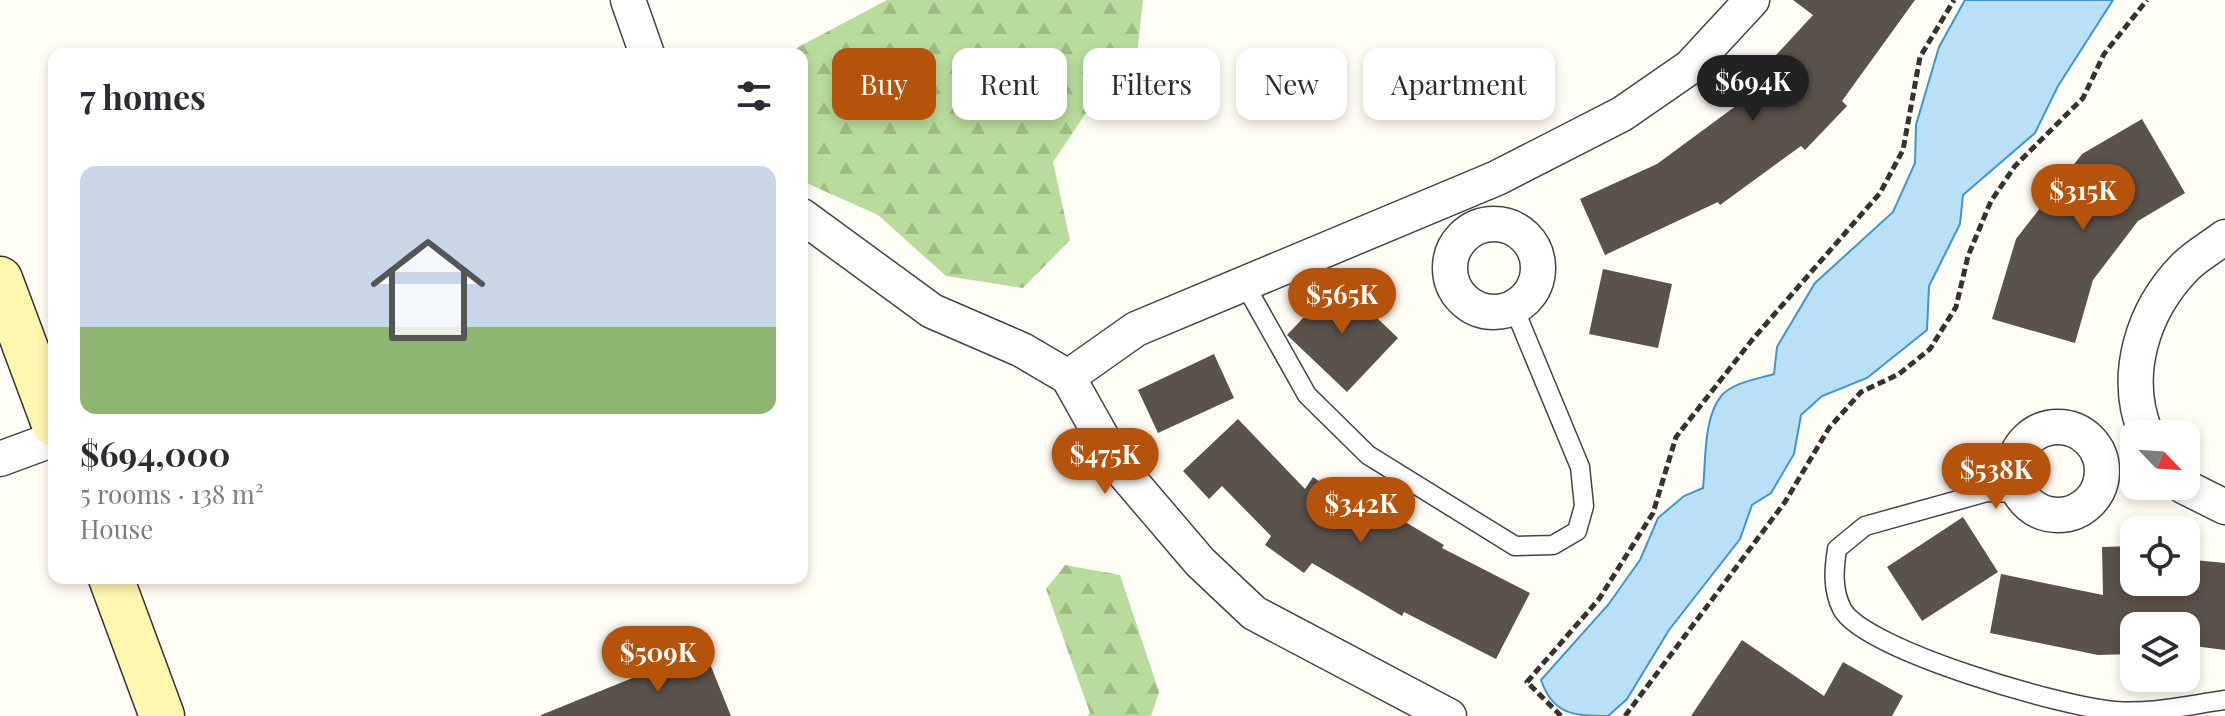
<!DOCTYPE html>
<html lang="en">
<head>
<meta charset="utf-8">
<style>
  body { margin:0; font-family:"Playfair Display",serif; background:#f2f2f3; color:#2b2b33; height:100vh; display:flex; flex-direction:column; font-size:30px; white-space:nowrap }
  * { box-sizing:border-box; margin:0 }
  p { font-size:26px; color:#7c7c81 }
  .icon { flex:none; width:44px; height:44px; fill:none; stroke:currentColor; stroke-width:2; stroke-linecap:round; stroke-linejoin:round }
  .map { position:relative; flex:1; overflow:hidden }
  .sheet { position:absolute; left:48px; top:48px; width:760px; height:536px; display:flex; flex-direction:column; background:#fff; border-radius:16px; box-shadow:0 4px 12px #0003 }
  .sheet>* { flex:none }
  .banner { position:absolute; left:832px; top:48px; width:760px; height:72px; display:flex; gap:16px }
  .needle { width:52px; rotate:115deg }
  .tools { position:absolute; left:2120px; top:420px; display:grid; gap:16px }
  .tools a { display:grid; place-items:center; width:80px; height:80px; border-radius:16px; background:#fff; box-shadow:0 4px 12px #0003; font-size:40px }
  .price { position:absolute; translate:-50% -68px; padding:0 18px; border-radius:28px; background:#b45309; color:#fff; font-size:26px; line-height:52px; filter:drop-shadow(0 2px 4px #0008) }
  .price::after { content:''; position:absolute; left:50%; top:48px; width:24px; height:18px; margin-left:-12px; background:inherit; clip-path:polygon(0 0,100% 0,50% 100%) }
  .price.active { background:#222; color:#fff }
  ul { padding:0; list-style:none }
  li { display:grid; align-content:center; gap:16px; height:424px; padding:0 32px }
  li span { display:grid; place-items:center; height:248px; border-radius:16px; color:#555 }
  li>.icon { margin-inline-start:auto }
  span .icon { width:144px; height:144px; fill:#fffc; stroke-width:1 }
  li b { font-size:34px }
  h2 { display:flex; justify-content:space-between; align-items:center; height:96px; padding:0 32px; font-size:34px }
  .pill { padding:0 28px; border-radius:16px; background:#fff; box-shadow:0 4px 12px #0003; font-size:28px; line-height:72px }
  .pill.active { background:#b45309; color:#fff }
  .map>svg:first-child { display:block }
</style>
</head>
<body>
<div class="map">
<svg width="2225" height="716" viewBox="0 0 2225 716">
  <defs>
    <pattern id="forest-firs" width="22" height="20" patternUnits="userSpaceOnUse" patternTransform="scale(2)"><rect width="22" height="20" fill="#b9dc9c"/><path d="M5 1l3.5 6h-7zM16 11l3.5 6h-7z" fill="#9ebc85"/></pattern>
  </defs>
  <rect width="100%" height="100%" fill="#fffdf5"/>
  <path fill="url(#forest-firs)" d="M887,0H1143L1135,72L1086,113L1053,162L1070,240L1023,288L946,276L878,215L802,181V54H785Z
    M1065,565L1120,575L1159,692L1151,716H1087L1090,713L1046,589Z"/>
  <path fill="#b9e0f7" stroke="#3f96cf" stroke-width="2" d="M1965,0H2113L2058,86L2035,133L1963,195L1960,224L1929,286L1927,330L1867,378L1822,396L1801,415L1794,454L1771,493L1752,505L1740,539L1669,630L1627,699L1608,716C1574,716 1553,715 1541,680L1608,605L1640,560L1658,518L1684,496L1703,488C1706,461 1703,417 1722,395C1734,382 1758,379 1774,374L1777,347L1815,283L1893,212L1915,163L1916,125L1939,47Z"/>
  <path fill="#5a524d" d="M1793,0H1915L1842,101L1847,106L1805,150L1801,146L1720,205L1718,202L1605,255L1580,199L1657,164L1748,97L1742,92L1813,15Z
    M2142,119L2185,193L2138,221L2093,280L2075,343L1992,319L2016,239L2082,154Z
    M1603,269L1672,284L1658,348L1589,334Z
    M1338,281L1398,338L1347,392L1287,335Z
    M1214,354L1234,398L1158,433L1138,390Z
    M1238,419L1305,489L1313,477L1373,519L1380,507L1444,545L1442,548L1530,593L1496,659L1404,612L1402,616L1312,563L1304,573L1265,545L1271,536L1222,486L1209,499L1183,471Z
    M1963,517L1998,572L1922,621L1887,567Z
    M2134,546V582H2191L2194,560L2225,563V650L2186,645V626H2134V654L2098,655L1990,633L2001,574L2103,595L2102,547Z
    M1742,640L1824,696L1843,662L1903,696L1892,716H1691Z
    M704,649L731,716H541V715Z"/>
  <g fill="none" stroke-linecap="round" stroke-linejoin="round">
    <defs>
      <path id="lane" d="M1244,283L1307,395L1368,455L1515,546L1553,545L1577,531L1584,506L1580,467L1514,308
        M2019,493L1987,492L1865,526L1837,549C1834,569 1832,589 1842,609C1864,650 2066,708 2115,711C2151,714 2189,705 2225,700"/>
      <path id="street" d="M628,0L647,54
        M802,216L932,311L1022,350L1068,377L1118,466L1200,562L1254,613L1449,716
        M1450 268a44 44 0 1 1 88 0a44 44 0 1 1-88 0Z
        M1068,377L1136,329L1497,178L1622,114L1690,67L1752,0
        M2014 471a44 44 0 1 1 88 0a44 44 0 1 1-88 0Z
        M2146,434C2122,376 2142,311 2185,267C2196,256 2212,247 2225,237
        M0,459L54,439
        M2183,486L2225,507"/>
      <path id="secondary" d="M0,279L54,424
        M111,578L162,716"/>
    </defs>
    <use href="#lane" stroke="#444" stroke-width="21"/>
    <use href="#street" stroke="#444" stroke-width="37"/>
    <use href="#secondary" stroke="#333" stroke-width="47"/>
    <path stroke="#333" stroke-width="5" stroke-dasharray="8 4" stroke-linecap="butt" d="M1561,716L1527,682L1599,599L1653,513L1676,437L1752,340L1880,193L1903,150L1920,57L1954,0
      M1625,716L1785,502L1829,428L1861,392L1899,374L1930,349L1956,307L1968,256L1991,201L2015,166L2083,98L2104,54L2147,0"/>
    <use href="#lane" stroke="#fff" stroke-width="18"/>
    <use href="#street" stroke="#fff" stroke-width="34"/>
    <use href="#secondary" stroke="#fff6b0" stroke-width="44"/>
  </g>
</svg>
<div class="tools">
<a><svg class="needle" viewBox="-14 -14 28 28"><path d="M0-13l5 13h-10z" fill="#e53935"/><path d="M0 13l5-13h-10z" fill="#7c7c81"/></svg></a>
<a><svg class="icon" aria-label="locate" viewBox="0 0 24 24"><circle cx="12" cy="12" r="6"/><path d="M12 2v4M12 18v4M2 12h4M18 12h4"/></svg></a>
<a><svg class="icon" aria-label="layers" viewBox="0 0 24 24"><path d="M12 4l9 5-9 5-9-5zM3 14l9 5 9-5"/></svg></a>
</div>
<b class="price active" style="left:1753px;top:123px">$694K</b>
<b class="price" style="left:2083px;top:232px">$315K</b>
<b class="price" style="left:1342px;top:336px">$565K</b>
<b class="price" style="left:1105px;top:496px">$475K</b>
<b class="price" style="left:1996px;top:511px">$538K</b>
<b class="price" style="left:1361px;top:545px">$342K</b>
<b class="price" style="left:658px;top:694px">$509K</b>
<div class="banner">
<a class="pill active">Buy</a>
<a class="pill">Rent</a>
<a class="pill">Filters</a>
<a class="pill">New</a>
<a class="pill">Apartment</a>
</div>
<section class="sheet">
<h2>7 homes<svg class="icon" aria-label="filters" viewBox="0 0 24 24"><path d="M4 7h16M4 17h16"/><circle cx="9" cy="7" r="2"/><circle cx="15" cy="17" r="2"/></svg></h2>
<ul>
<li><span style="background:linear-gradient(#c9d6e8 65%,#8fb573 0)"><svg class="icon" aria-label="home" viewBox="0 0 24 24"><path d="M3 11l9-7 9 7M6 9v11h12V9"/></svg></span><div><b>$694,000</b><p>5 rooms · 138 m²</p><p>House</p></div></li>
</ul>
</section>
</div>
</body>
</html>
